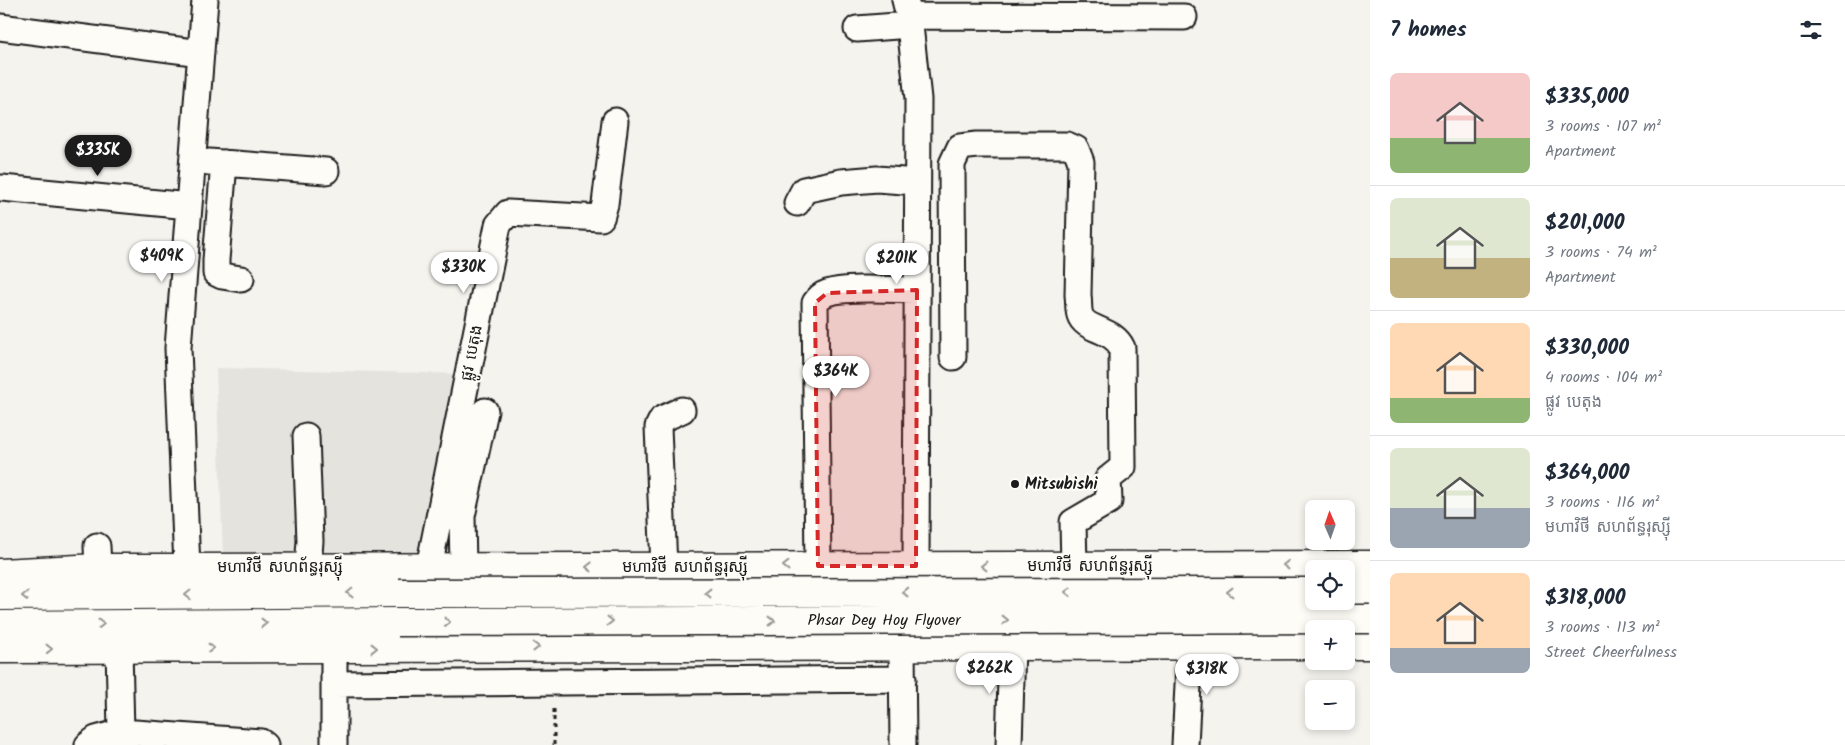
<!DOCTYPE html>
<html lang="en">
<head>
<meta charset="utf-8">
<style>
  body { margin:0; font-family:Kalam,"Noto Sans Khmer",sans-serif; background:#f2f2f3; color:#1f2937; height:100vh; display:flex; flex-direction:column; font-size:19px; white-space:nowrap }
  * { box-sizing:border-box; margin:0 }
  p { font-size:16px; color:#747a83 }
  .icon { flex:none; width:28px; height:28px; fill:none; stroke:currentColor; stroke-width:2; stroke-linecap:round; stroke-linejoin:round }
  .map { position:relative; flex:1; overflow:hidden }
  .side { display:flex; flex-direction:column; background:#fff; width:475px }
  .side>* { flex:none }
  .needle { width:32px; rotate:358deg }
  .fabs { position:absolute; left:1305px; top:500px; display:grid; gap:10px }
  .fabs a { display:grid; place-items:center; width:50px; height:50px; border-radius:8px; background:#fff; box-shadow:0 2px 8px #0003; font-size:25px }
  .price { position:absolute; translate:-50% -42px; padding:0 11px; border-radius:18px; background:#fff; color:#222; font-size:16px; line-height:32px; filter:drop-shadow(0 1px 2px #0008) }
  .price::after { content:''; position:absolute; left:50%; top:30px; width:15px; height:11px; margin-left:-8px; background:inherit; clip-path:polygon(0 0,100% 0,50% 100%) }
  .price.selected { background:#1c1c1c; color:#fff }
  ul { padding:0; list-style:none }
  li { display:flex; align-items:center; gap:15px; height:125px; padding:0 20px }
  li+li { border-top:1px solid #e0e1e3 }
  li span { display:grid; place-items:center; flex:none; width:140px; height:100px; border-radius:8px; color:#555 }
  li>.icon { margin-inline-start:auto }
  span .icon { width:60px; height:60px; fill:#fffc; stroke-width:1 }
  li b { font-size:21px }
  h2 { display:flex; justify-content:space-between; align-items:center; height:60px; padding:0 20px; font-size:21px }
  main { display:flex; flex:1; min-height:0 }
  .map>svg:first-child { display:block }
</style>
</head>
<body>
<main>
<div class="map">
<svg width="1370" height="745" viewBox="0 0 1370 745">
  <rect width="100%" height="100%" fill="#f4f3ee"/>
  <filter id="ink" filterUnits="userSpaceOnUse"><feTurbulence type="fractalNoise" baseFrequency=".02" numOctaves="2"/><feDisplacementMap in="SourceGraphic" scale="10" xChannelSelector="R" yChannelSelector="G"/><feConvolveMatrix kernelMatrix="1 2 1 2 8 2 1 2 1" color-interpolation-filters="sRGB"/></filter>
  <g filter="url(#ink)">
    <path fill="#e4e3de" d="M216,368L465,374L421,556L223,557Z"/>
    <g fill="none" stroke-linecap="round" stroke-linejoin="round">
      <defs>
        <path id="minor" d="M905,0L909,16L918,99L916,566
          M909,16L1184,17
          M0,27L201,53
          M857,29L910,25
          M209,162L326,171
          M224,163L216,260V273L222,276L241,279
          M2,188L189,206
          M797,203L804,190L841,182L877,179L917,182
          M953,357L952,164L960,147L977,145H1067L1076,149L1081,162L1078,295C1079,301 1078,309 1080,315C1085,331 1113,328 1122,348L1123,467L1108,479L1109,501L1073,522L1074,566
          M306,436L310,541L308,567
          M97,546L98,568
          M818,566L815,303C818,298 821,295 827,293C847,286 894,290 917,290
          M429,567L498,225L508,213L601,218L605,204L615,121
          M463,567L462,516L485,411
          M664,567L658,427L662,419L682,410
          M187,568L178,348L205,0
          M902,646L903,745
          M334,648V745
          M334,684L903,679
          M121,732L261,742L265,745
          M88,745L96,739L121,732L119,649
          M1009,745L1012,646
          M1185,745L1190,645"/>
        <path id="major" d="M0,573L98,568H187L1370,565
          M1346,645H1370
          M0,649L1314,645"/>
        <path id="highway" d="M1346,592H1370
          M0,596L399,593
          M0,625L398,622"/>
      </defs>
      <use href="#minor" stroke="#1c1c1c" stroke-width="29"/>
      <use href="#major" stroke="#1c1c1c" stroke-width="31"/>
      <use href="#highway" stroke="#1c1c1c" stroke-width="31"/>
      <path stroke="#1c1c1c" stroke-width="3" stroke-dasharray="4 4" stroke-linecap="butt" d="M554,745V706"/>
      <use href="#minor" stroke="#fdfcf7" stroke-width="25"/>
      <use href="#major" stroke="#fdfcf7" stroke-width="28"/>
      <use href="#highway" stroke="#fdfcf7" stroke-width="28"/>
      <defs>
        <path id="highway-bridge" d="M399,593L1314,592
          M398,622L1370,619"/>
      </defs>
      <use href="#highway-bridge" stroke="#1c1c1c" stroke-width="31" stroke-linecap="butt"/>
      <use href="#highway-bridge" stroke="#fdfcf7" stroke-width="28"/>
    </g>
    <defs><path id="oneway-chevron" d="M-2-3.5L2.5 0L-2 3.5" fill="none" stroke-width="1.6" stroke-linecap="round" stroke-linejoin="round" transform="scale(1.25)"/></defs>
    <g stroke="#989794">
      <use href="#oneway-chevron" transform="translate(1286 565) rotate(180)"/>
      <use href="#oneway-chevron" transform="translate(786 566) rotate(180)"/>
      <use href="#oneway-chevron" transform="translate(984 566) rotate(-180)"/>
      <use href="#oneway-chevron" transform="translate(589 567) rotate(180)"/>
      <use href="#oneway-chevron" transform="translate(905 592) rotate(180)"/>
      <use href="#oneway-chevron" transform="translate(1068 592) rotate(180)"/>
      <use href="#oneway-chevron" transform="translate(1230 592) rotate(180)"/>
      <use href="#oneway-chevron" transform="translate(350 593) rotate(179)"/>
      <use href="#oneway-chevron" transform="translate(708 593) rotate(180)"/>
      <use href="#oneway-chevron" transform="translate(188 595) rotate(179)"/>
      <use href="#oneway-chevron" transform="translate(25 596) rotate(179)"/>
      <use href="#oneway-chevron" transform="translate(1005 620)"/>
      <use href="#oneway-chevron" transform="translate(610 621)"/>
      <use href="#oneway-chevron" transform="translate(772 621)"/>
      <use href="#oneway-chevron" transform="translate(447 622)"/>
      <use href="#oneway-chevron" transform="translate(264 623)"/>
      <use href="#oneway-chevron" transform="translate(101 624)"/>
      <use href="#oneway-chevron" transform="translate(536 647)"/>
      <use href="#oneway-chevron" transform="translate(211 648)"/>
      <use href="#oneway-chevron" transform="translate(374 648)"/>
      <use href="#oneway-chevron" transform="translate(49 649)"/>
    </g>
  </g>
  <path fill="#d62828" fill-opacity="0.2" stroke="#d62828" stroke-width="4" stroke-dasharray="10 6" stroke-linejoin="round" d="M917,290L916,566H818L815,303L827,293Z"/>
  <circle fill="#1c1c1c" stroke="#fdfcf7" stroke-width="2" cx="1015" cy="484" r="5"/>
  <g text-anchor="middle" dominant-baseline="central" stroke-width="4.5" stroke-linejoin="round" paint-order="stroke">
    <g font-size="16" fill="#1c1c1c" stroke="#fdfcf7">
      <text transform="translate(472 353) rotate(-79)">ផ្លូវ បេតុង</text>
      <text x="1090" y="566">មហាវិថី សហព័ន្ធរុស្ស៊ី</text>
      <text x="280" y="567">មហាវិថី សហព័ន្ធរុស្ស៊ី</text>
      <text x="685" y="567">មហាវិថី សហព័ន្ធរុស្ស៊ី</text>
      <text x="884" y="620">Phsar Dey Hoy Flyover</text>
    </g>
    <g font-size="16" font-weight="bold" fill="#1c1c1c" stroke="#fdfcf7" text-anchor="start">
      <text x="1025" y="484">Mitsubishi</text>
    </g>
  </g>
</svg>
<div class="fabs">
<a><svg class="needle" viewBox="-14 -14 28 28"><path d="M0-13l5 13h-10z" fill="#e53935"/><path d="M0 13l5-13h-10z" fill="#747a83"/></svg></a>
<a><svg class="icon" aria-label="locate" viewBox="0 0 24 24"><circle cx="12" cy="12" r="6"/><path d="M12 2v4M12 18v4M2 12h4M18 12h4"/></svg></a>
<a>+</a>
<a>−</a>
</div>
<b class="price selected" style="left:98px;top:177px">$335K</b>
<b class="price" style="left:162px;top:283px">$409K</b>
<b class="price" style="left:897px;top:285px">$201K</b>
<b class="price" style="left:464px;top:294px">$330K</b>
<b class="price" style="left:836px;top:398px">$364K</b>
<b class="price" style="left:990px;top:695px">$262K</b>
<b class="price" style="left:1207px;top:696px">$318K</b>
</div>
<section class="side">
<h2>7 homes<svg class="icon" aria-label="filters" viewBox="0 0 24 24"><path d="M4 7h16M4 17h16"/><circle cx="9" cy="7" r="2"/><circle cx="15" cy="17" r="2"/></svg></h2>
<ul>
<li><span style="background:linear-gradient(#f6c9c9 65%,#8fb573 0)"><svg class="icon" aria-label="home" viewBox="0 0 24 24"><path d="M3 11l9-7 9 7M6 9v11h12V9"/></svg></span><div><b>$335,000</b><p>3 rooms · 107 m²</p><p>Apartment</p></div></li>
<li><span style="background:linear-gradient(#dfe7d0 60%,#c2b280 0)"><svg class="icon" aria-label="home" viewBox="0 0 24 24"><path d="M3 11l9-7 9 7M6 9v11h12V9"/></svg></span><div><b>$201,000</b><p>3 rooms · 74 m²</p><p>Apartment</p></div></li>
<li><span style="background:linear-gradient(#ffd9b3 75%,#8fb573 0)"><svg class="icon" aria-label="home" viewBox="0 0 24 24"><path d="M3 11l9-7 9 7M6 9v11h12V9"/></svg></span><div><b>$330,000</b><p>4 rooms · 104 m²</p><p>ផ្លូវ បេតុង</p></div></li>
<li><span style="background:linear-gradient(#dfe7d0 60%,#9aa5b1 0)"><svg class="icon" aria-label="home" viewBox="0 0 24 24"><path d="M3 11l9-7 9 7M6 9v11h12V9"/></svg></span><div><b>$364,000</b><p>3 rooms · 116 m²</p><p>មហាវិថី សហព័ន្ធរុស្ស៊ី</p></div></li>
<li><span style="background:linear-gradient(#ffd9b3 75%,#9aa5b1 0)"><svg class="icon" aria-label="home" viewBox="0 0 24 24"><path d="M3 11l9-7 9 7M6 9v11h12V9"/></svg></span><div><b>$318,000</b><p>3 rooms · 113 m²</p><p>Street Cheerfulness</p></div></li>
</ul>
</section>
</main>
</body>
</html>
